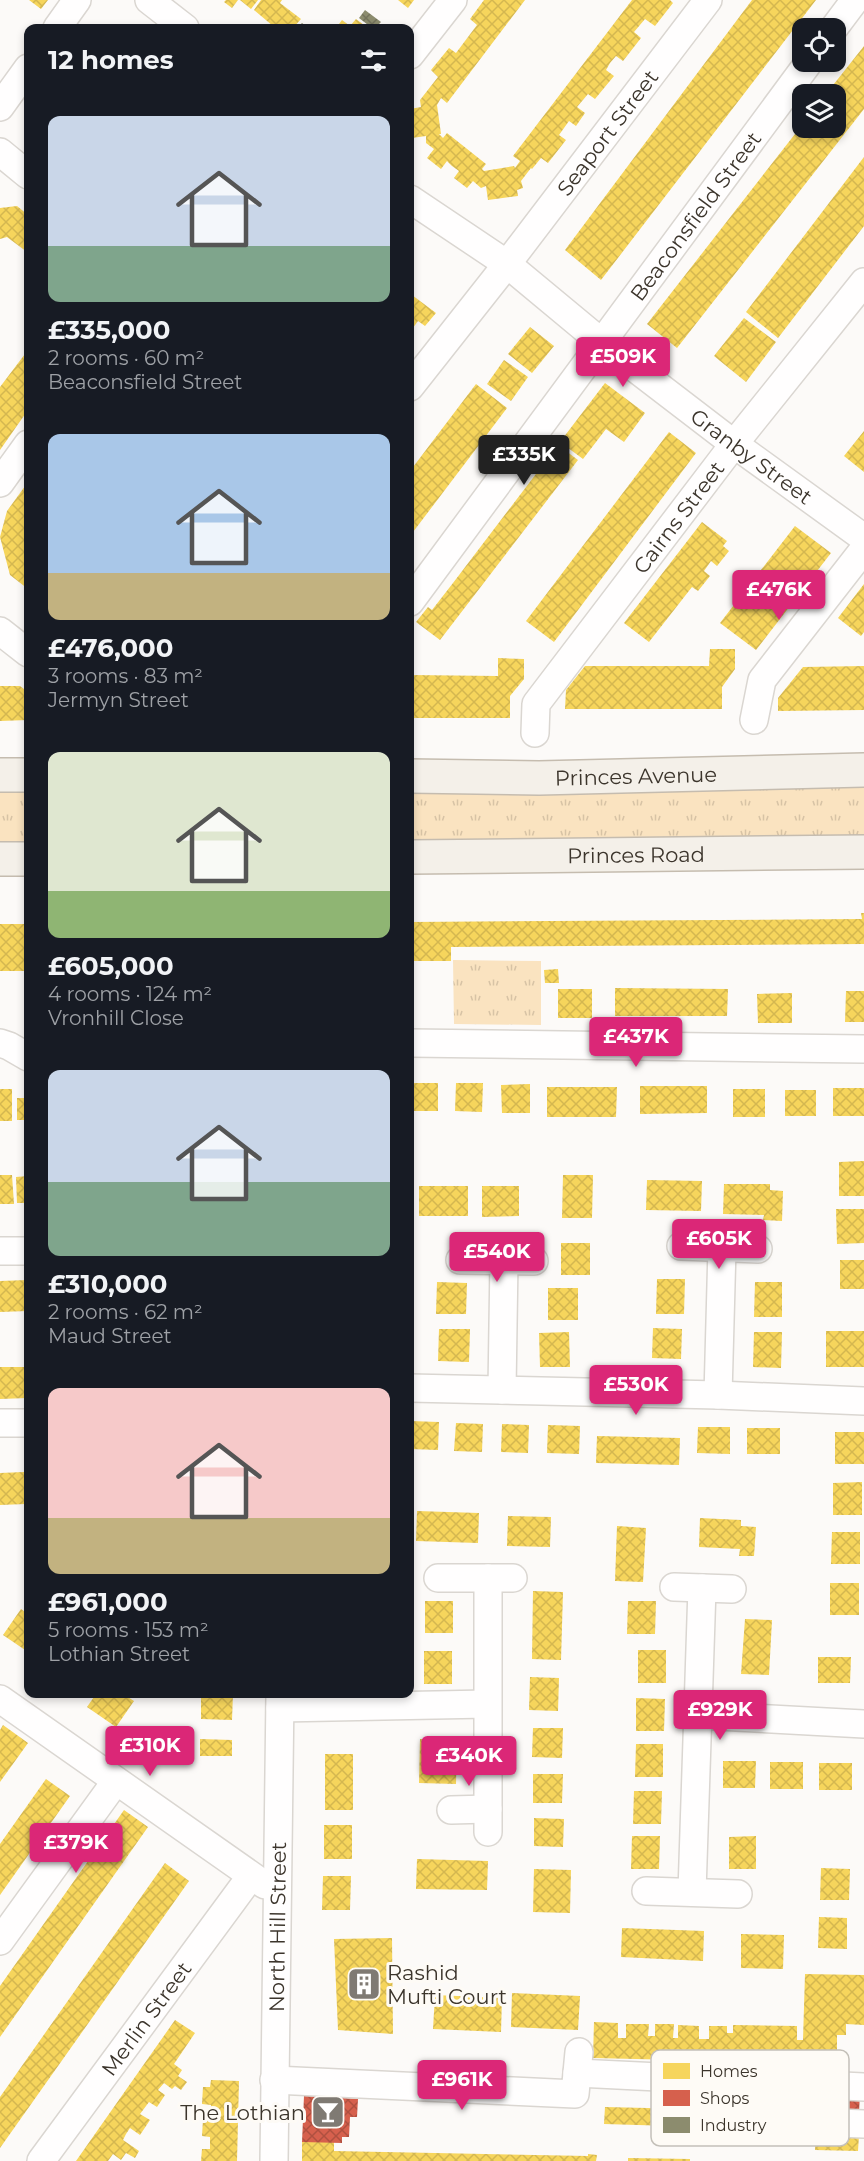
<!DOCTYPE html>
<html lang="en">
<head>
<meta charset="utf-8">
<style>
  body { margin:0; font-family:Montserrat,sans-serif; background:#242831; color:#f1f3f6; height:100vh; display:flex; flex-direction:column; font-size:22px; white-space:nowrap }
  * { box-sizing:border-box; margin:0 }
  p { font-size:20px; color:#9ea1a6 }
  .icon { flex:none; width:33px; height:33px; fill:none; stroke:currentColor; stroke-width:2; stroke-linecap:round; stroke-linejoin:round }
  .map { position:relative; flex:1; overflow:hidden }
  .details { position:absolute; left:24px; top:24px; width:390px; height:1674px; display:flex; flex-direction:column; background:#171b24; border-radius:12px; box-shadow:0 3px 9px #0003 }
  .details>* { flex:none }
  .fabs { position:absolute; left:792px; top:18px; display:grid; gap:12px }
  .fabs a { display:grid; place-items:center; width:54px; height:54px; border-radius:12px; background:#171b24; box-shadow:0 3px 9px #0003; font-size:30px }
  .price { position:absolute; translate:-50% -51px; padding:0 14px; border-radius:6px; background:#db2777; color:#fff; font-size:20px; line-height:39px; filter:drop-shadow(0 2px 3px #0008) }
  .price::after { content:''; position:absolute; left:50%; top:36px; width:18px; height:14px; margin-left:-9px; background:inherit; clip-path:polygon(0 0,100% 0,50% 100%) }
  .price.current { background:#222; color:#fff }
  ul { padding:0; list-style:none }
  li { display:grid; align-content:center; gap:12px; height:318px; padding:0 24px }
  li span { display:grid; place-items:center; height:186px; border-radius:12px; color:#555 }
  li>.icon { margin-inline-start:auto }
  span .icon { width:108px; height:108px; fill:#fffc; stroke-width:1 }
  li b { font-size:26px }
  h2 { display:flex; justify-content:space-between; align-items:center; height:72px; padding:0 24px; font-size:26px }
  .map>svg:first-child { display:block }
</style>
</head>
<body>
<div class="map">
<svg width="864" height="2161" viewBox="0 0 864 2161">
  <defs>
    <pattern id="grass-tufts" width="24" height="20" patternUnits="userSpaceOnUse" patternTransform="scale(1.5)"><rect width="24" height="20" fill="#fae3c0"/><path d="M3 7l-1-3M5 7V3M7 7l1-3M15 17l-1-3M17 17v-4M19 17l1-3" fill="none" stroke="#d7c3a5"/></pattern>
    <pattern id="homes-cross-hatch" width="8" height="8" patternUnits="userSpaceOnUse" patternTransform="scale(1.5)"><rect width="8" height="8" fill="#f6d55c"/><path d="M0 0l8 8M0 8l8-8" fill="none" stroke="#d4b750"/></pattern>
    <pattern id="shops-cross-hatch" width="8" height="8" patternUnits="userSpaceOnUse" patternTransform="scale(1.5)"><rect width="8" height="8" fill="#d6604d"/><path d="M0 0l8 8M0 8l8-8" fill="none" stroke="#af5040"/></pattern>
    <pattern id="industry-cross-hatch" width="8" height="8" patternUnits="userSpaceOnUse" patternTransform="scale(1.5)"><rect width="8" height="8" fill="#8c8c6e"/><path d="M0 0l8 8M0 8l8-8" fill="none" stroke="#74735b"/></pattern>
  </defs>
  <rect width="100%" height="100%" fill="#fcfaf8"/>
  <path fill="url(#grass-tufts)" d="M864,770V852L410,857V776Z
    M0,775H28V859H0Z
    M453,960L541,961V1025L454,1024Z"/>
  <path fill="url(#homes-cross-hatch)" d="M29,0H48L41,9Z
    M226,0H238L232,8L224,2Z
    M240,0H258L251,9Z
    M261,0H282L280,3L301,19L293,28H271L273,26L254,10Z
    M398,0H414L408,8Z
    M484,0H525L447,103L441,98L437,105L441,134H439L443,138L447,133L486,164L482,169L484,171L514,166L515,168L520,161L513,156L632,0H670L673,3L655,26L645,19L634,32L641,38L623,61L616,56L610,63L606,70L614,76L595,99L588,94L577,107L585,113L576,126L569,121L559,135L566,140L548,163L541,158L532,169L531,168L521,181L523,188L517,190L518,196L488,200L486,186L481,188L473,181L467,188L454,178L459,171L452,166L447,161L441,169L427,158L434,149L426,143V136L412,138L410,122V109L421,107L420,100L438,77L431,70L449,48L456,53L477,25L470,19Z
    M752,0H816L601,280L565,250Z
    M356,19L368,28H336L342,20L350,26Z
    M127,25L128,28H111V27Z
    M864,46V109L677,348L647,324L802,125V128H836V94H826Z
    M864,157V226L778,338L746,312Z
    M17,206L28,215L27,252L7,237L0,239V208Z
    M412,295L436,313L425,326L418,321L410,332V297Z
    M744,318L776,342L746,382L714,356Z
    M530,327L554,346L532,373L508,354Z
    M28,350V410L0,450V387Z
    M504,360L528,377L511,401L487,384Z
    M605,383L645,413L624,442L606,429L583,459L560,442Z
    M476,384L507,408L410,536V471Z
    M864,431V472L844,456Z
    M669,432L696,453L554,642L526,621Z
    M558,445L578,460L440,640L416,622L428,607L432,610L453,583Z
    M28,482L27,531L28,589L10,575L0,537L7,511Z
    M702,522L727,541L723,546L729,551L717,566L711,561L704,571L710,576L698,591L692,587L649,642L624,623Z
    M795,526L831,553L756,650L720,623Z
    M864,584V632L861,636L838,618Z
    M710,649H735V669L722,687V709H565L566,690L585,666H709Z
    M498,658L524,659V679L510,696V718H410V675L498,676Z
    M864,666V710L778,711V698L803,667Z
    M0,686H20L28,692V720L0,721Z
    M861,913H864V944L451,947V961H410V922L862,919Z
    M0,924H28V971H0Z
    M558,969L559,983H545L544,970Z
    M615,988L728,989L727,1016H615Z
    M558,989H592V1018H558Z
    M846,991H864V1022H845Z
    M792,993V1023H758L757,994Z
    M410,1083H438V1111H410Z
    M456,1083H483L482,1112L455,1111Z
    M530,1084V1113H502L501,1085Z
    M640,1086H707V1113L640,1114Z
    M547,1087H617L616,1117H547Z
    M833,1088H864V1116H833Z
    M0,1089H12V1121H0Z
    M733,1089H765V1117H733Z
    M785,1090H816V1116H785Z
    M26,1092H28V1120H17V1098H26Z
    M864,1161V1196H839V1162Z
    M0,1175H12L14,1204H0Z
    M563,1175H593L592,1218H562Z
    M28,1176V1203H17L16,1177Z
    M647,1180L702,1181L701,1211L646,1210Z
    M724,1184H770V1190L783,1191L782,1221L763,1220L764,1215L723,1214Z
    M419,1186H468V1216H419Z
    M482,1186H519V1216L482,1217Z
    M836,1209H864V1243L837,1244Z
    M561,1243H590V1275H561Z
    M840,1260H864V1289H840Z
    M657,1279H685L684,1314H656Z
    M28,1280V1311L0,1312V1281Z
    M437,1282L467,1283L466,1314H436Z
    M755,1282H782V1317H754Z
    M548,1288H578V1320H548Z
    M653,1328L682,1329L681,1359L652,1358Z
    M439,1329H470L469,1362L438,1361Z
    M826,1331H864V1367H826Z
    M569,1332L570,1367H540L539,1333Z
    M754,1332H782L781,1368L753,1367Z
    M0,1367H28V1398L0,1399Z
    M410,1421L439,1422L438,1450L410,1449Z
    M456,1423L483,1424L482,1452L454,1451Z
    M502,1424L529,1425L528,1453L501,1452Z
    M548,1425L580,1426L579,1454L547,1453Z
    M698,1427H730V1454L697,1453Z
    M747,1428H780V1454H747Z
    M835,1432H864V1464H835Z
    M597,1436L680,1438L679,1465L596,1463Z
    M24,1472L26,1504L0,1505V1473Z
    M862,1482V1515H833V1483Z
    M417,1511L479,1513L478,1543L416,1541Z
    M508,1516L551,1517L550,1547L507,1546Z
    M700,1518L741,1520V1526L756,1527L754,1556H739L740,1549L699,1547Z
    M617,1526L646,1528L643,1582L615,1581Z
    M832,1532H860V1564H831Z
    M830,1583H859V1615H830Z
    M533,1591L563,1592L561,1660L532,1659Z
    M425,1601H453V1633H425Z
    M628,1601H656L655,1634H627Z
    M21,1609L28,1614V1652L3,1635Z
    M745,1619L772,1620L769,1675L741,1674Z
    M638,1650H666V1683H638Z
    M424,1651H452V1684H424Z
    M818,1657H851L850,1683H818Z
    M530,1677L559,1678L558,1711L529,1710Z
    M96,1694H123L134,1701L116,1727L87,1707Z
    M201,1694H233L232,1720L201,1719Z
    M636,1698L665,1699L664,1731H636Z
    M3,1725L28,1743L0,1782V1730Z
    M533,1728H563L562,1758L532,1757Z
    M200,1739L232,1740V1756H200Z
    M420,1739L457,1740L456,1784L419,1783Z
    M636,1744H663V1777H635Z
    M325,1754H353V1810H325Z
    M723,1761H756L755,1788H723Z
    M770,1762H803V1789H770Z
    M819,1763H852V1790H819Z
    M533,1774H563L562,1803H533Z
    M46,1779L70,1796L0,1895V1844Z
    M634,1791H662L661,1824H633Z
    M124,1810L148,1827L0,2037V1986Z
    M534,1818L564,1819L563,1847L534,1846Z
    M324,1825H352V1859H324Z
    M632,1836H660L659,1869H631Z
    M756,1836V1869H729V1837Z
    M417,1859L488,1861L487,1890L416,1889Z
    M165,1863L189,1881L0,2148V2097Z
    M821,1868L850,1869L849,1900H820Z
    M534,1869L571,1870L570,1913L533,1912Z
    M323,1876H351L350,1910H322Z
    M819,1917L847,1918V1949L818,1948Z
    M622,1928L704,1931L703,1961L621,1957Z
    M741,1934L784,1935L783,1969L741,1968Z
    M392,1938L393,2034L338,2030L334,1939Z
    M805,1974L864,1975V2025L846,2024V2035H837V2070L803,2069V2063L593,2058L594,2022L618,2023V2038H626V2024H649L648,2036H655V2024H674L673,2038H678V2025L699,2026V2039H709V2026H727V2033H733V2025L797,2026V2040H803Z
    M512,1993L580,1996L578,2030L511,2027Z
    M435,1995L502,1998L501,2032L433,2029Z
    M175,2020L195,2033L174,2064L182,2070L178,2076L187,2082L181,2090L175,2086L172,2089L164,2083L158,2090L165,2095L157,2107L149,2102L140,2114L150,2120L140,2135L130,2128L126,2134L123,2140L139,2151L135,2158L126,2153L121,2160L113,2154L108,2161H76Z
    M211,2080L239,2081L237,2161H201L202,2149H210V2137L202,2136L203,2119H210L211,2105L202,2104L203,2087H210Z
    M605,2107L773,2111L772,2129L604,2124Z
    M816,2134L859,2135L858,2151L815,2150Z
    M302,2142H334V2151L588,2156V2154L597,2155L596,2161H302Z
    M628,2158L690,2159V2161H628Z"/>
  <path fill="url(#shops-cross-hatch)" d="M780,2090L860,2092L859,2113L780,2111Z
    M304,2096L358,2099L357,2117H350L349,2137H342V2143L302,2142Z"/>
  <path fill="url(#industry-cross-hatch)" d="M365,10L381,22L375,28H372L359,18Z
    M302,23L309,28H297Z"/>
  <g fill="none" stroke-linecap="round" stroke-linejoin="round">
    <defs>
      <g id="minor">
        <path d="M149,0L185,28"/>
        <path d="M57,28L77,0"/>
        <path d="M834,28L855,0"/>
        <path d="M410,55L453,0"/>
        <path d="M0,107L28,68"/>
        <path d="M0,152L28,175"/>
        <path id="s1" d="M410,199L507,264L601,342L734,444L864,538"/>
        <path id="s2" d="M410,387L507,264L708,0"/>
        <path d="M0,483L28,444"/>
        <path id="s3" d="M410,602L809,62"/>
        <path d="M0,631L28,653"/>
        <path d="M754,720L762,680L864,549"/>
        <path id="s4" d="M535,733L536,704L734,444L864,282"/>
        <path d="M0,1043L9,1046L28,1057"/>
        <path d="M410,1043L864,1049"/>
        <path d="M681,1246L758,1249"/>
        <path d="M0,1251H28"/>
        <path d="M460,1260L534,1261"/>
        <path d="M410,1388L718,1395L864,1401"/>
        <path d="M502,1390L504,1261"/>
        <path d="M718,1395L722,1248"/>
        <path d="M0,1423H28"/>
        <path d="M438,1578H513"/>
        <path d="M674,1587L732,1589"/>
        <path d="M0,1699L265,1885"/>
        <path d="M280,1708L487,1704"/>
        <path d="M698,1715L864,1724"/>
        <path d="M451,1810L488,1809"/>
        <path d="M488,1832V1578"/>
        <path d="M646,1891L738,1894"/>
        <path d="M692,1892L702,1588"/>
        <path d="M0,1941L116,1781"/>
        <path d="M577,2073L864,2087"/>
        <path d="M274,2080L575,2094L579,2052"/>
        <path d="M785,2121L864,2124"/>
        <path id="s5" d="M41,2161L251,1876"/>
        <path id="s6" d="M274,2161L280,1694"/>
      </g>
      <g id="major">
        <path d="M0,775H28"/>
        <path id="s7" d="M410,776L539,778L864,770"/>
        <path id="s8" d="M410,857L864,852"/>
        <path d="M0,859H28"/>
      </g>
    </defs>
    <use href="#minor" stroke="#dad6d1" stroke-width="30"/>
    <use href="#major" stroke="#c5bcaf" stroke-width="36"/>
    <use href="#minor" stroke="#fffefe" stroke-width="27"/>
    <use href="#major" stroke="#f4f0e9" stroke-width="33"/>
  </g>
  <defs>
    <symbol id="building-square" viewBox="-11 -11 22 22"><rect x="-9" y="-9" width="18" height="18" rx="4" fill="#7f7a73" stroke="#fefbf6"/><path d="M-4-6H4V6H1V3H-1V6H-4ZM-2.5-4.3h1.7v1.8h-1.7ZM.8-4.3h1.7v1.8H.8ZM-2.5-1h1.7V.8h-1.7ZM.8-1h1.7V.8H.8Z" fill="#fff"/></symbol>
    <symbol id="bar-square" viewBox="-11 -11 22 22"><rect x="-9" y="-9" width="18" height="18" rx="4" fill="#7f7a73" stroke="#fefbf6"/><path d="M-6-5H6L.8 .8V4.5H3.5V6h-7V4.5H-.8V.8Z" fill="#fff"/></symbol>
  </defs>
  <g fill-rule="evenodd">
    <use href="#building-square" x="345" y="1965" width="38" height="38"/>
    <use href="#bar-square" x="309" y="2093" width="38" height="38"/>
  </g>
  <g text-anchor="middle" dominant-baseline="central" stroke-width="6" stroke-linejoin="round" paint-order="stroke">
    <g font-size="21" fill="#3c352c" stroke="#fefbf6">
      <text stroke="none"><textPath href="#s2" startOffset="322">Seaport Street</textPath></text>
      <text stroke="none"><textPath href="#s3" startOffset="480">Beaconsfield Street</textPath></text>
      <text stroke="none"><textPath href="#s1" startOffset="428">Granby Street</textPath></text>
      <text stroke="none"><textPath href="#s4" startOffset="264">Cairns Street</textPath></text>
      <text stroke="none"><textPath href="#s7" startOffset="226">Princes Avenue</textPath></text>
      <text stroke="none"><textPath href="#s8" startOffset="226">Princes Road</textPath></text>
      <text stroke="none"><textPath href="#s6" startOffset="234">North Hill Street</textPath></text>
      <text stroke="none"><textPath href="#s5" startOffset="177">Merlin Street</textPath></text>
    </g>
    <g font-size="21" fill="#3c352c" stroke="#fefbf6" text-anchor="start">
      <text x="387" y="1972">Rashid<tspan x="387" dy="24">Mufti Court</tspan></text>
      <text x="305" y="2112" text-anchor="end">The Lothian</text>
    </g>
  </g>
  <rect x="651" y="2050" width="198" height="96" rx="9" fill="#fefbf6" stroke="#c4c0b9" stroke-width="1.5"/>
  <rect x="663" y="2063" width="27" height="16" fill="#f6d55c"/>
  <rect x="663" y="2090" width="27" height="16" fill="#d6604d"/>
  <rect x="663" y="2117" width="27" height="16" fill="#8c8c6e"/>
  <g font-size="16" fill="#3c352c">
    <text x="700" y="2077">Homes</text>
    <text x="700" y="2104">Shops</text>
    <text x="700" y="2131">Industry</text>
  </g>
</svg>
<div class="fabs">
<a><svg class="icon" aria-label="locate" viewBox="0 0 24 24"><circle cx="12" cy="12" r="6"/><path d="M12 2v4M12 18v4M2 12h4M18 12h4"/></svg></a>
<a><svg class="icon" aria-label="layers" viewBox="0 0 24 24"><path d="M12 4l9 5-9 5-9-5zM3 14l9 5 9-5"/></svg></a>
</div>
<b class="price" style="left:623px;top:388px">£509K</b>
<b class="price current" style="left:524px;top:486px">£335K</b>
<b class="price" style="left:779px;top:621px">£476K</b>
<b class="price" style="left:636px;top:1068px">£437K</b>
<b class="price" style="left:719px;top:1270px">£605K</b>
<b class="price" style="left:497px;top:1283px">£540K</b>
<b class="price" style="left:636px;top:1416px">£530K</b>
<b class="price" style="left:720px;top:1741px">£929K</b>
<b class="price" style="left:150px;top:1777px">£310K</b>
<b class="price" style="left:469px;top:1787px">£340K</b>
<b class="price" style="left:76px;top:1874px">£379K</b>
<b class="price" style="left:462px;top:2111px">£961K</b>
<section class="details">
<h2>12 homes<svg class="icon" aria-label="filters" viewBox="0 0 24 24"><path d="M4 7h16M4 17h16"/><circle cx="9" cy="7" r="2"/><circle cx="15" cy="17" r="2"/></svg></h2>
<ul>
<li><span style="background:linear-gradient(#c9d6e8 70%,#7fa58c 0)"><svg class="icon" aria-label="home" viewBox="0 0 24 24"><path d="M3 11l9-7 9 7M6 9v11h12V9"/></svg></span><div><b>£335,000</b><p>2 rooms · 60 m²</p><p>Beaconsfield Street</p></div></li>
<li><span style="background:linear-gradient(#a9c7e8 75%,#c2b280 0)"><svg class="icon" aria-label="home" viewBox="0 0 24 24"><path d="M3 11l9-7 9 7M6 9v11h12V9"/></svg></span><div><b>£476,000</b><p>3 rooms · 83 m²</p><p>Jermyn Street</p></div></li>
<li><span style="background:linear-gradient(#dfe7d0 75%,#8fb573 0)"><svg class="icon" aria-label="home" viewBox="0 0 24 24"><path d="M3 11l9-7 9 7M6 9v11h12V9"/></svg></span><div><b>£605,000</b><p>4 rooms · 124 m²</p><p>Vronhill Close</p></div></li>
<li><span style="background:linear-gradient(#c9d6e8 60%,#7fa58c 0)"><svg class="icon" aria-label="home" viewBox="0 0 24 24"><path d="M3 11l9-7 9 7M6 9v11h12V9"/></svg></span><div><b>£310,000</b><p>2 rooms · 62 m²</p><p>Maud Street</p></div></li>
<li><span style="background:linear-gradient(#f6c9c9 70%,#c2b280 0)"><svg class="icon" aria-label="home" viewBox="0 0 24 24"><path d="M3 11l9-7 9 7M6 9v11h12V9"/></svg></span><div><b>£961,000</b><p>5 rooms · 153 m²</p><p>Lothian Street</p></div></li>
</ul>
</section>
</div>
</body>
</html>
